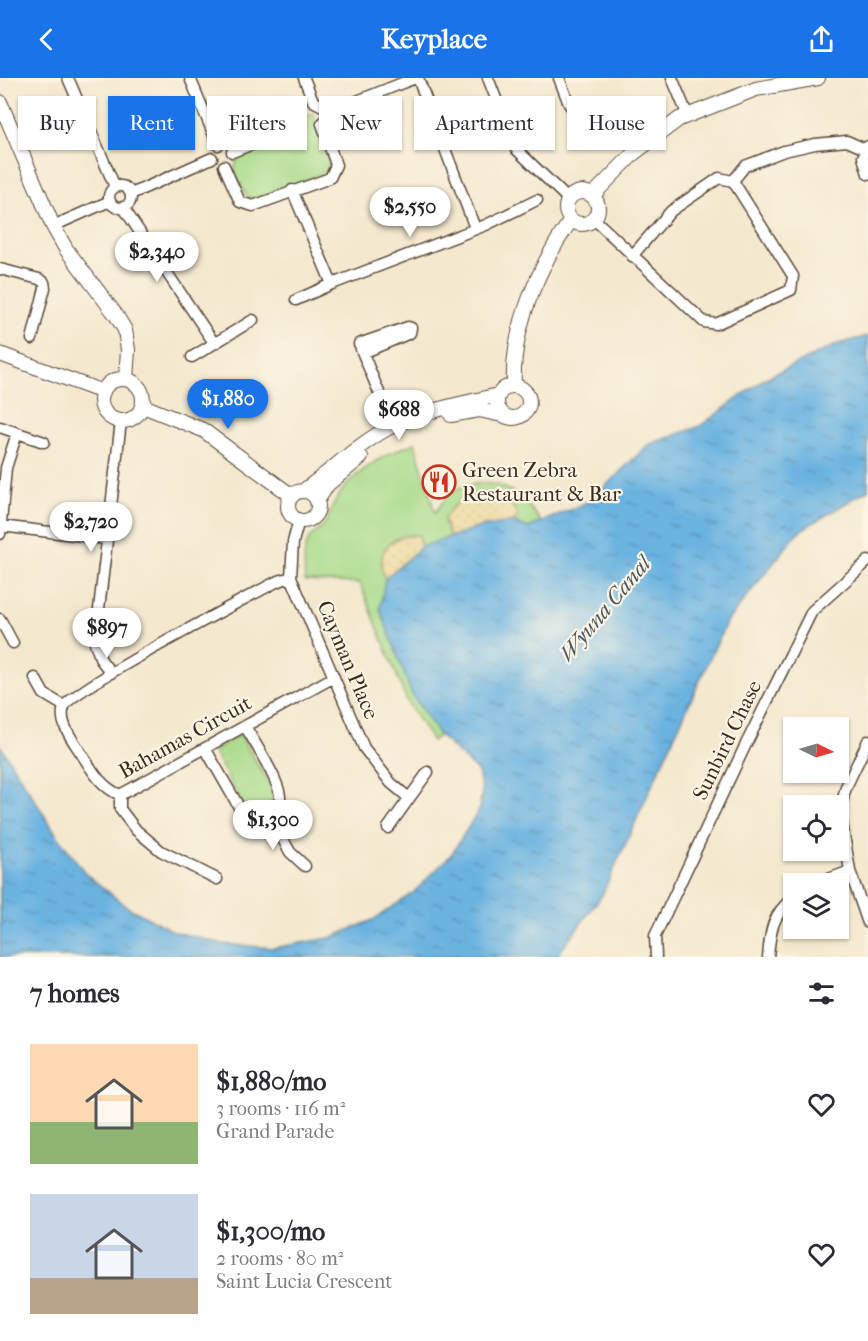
<!DOCTYPE html>
<html lang="en">
<head>
<meta charset="utf-8">
<style>
  body { margin:0; font-family:"IM FELL French Canon",serif; background:#f2f2f3; color:#2b2b33; height:100vh; display:flex; flex-direction:column; font-size:22px; white-space:nowrap }
  * { box-sizing:border-box; margin:0 }
  p { font-size:20px; color:#7c7c81 }
  .icon { flex:none; width:33px; height:33px; fill:none; stroke:currentColor; stroke-width:2; stroke-linecap:round; stroke-linejoin:round }
  .map { position:relative; height:879px; overflow:hidden }
  .side { display:flex; flex-direction:column; background:#fff; flex:1 }
  .side>* { flex:none }
  .top-card { position:absolute; left:18px; top:18px; width:832px; height:54px; display:flex; gap:12px }
  .needle { width:39px; rotate:95deg }
  .controls { position:absolute; left:783px; top:639px; display:grid; gap:12px }
  .controls a { display:grid; place-items:center; width:66px; height:66px; border-radius:0px; background:#fff; box-shadow:0 2px 4px #0004; font-size:30px }
  .price { position:absolute; translate:-50% -51px; padding:0 14px; border-radius:21px; background:#fff; color:#222; font-size:20px; line-height:39px; filter:drop-shadow(0 2px 3px #0008) }
  .price::after { content:''; position:absolute; left:50%; top:36px; width:18px; height:14px; margin-left:-9px; background:inherit; clip-path:polygon(0 0,100% 0,50% 100%) }
  .price.on { background:#1a73e8; color:#fff }
  ul { padding:0; list-style:none }
  li { display:flex; align-items:center; gap:18px; height:150px; padding:0 30px }
  li span { display:grid; place-items:center; flex:none; width:168px; height:120px; border-radius:0px; color:#555 }
  li>.icon { margin-inline-start:auto }
  span .icon { width:72px; height:72px; fill:#fffc; stroke-width:1 }
  li b { font-size:26px }
  h2 { display:flex; justify-content:space-between; align-items:center; height:72px; padding:0 30px; font-size:26px }
  .pill { padding:0 21px; border-radius:0px; background:#fff; box-shadow:0 2px 4px #0004; font-size:21px; line-height:54px }
  .pill.on { background:#1a73e8; color:#fff }
  header { display:flex; justify-content:space-between; align-items:center; height:78px; padding:0 30px; background:#1a73e8; color:#fff; font-size:27px; font-weight:800 }
  .map>svg:first-child { display:block }
</style>
</head>
<body>
<header><svg class="icon" aria-label="back" viewBox="0 0 24 24"><path d="M15 5l-7 7 7 7"/></svg>Keyplace<svg class="icon" aria-label="share" viewBox="0 0 24 24"><path d="M12 15V3M7 8l5-5 5 5M5 13v7h14v-7"/></svg></header>
<div class="map">
<svg width="868" height="879" viewBox="0 0 868 879">
  <defs>
    <pattern id="sand-dots" width="8" height="8" patternUnits="userSpaceOnUse" patternTransform="scale(1.5)"><rect width="8" height="8" fill="#eeda9e"/><path d="M2 2h.1M6 6h.1" fill="none" stroke="#cdbb88" stroke-width="1.8" stroke-linecap="round"/></pattern>
    <pattern id="water-ripples" width="26" height="14" patternUnits="userSpaceOnUse" patternTransform="scale(1.5)"><rect width="26" height="14" fill="#6ab3e1"/><path d="M2 4q2-2 4 0t4 0M15 11q2-2 4 0t4 0" fill="none" stroke="#5892b6"/></pattern>
  </defs>
  <rect width="100%" height="100%" fill="#fcf5e5"/>
  <filter id="ink" filterUnits="userSpaceOnUse"><feTurbulence type="fractalNoise" baseFrequency=".0167" numOctaves="2"/><feDisplacementMap in="SourceGraphic" scale="12" xChannelSelector="R" yChannelSelector="G"/><feConvolveMatrix kernelMatrix="1 2 1 2 8 2 1 2 1" color-interpolation-filters="sRGB"/></filter>
  <filter id="wash" filterUnits="userSpaceOnUse"><feTurbulence type="fractalNoise" baseFrequency=".008" numOctaves="4" result="noise"/><feDisplacementMap in="SourceGraphic" scale="24" xChannelSelector="R" yChannelSelector="G"/><feGaussianBlur stdDeviation="1.35" result="paint"/><feColorMatrix in="noise" values="0 0 0 0 0 0 0 0 0 0 0 0 0 0 0 0 0 1.4 0 .05"/><feComposite in="paint" operator="in"/></filter>
  <g filter="url(#wash)">
    <rect width="100%" height="100%" fill="#f4e8ce"/>
    <path fill="#a8db8a" stroke="#728254" stroke-width="1.5" d="M313,35L330,84L328,93L260,121L248,120L234,94L237,81L306,53L304,39Z
      M415,365L435,435C440,427 445,419 453,413C457,410 461,409 466,408C499,398 524,418 541,444L528,450L513,444L480,449L421,469L385,501L412,617L439,657L432,663L408,626L360,505L305,503C304,490 302,469 311,458C317,453 324,449 327,442C330,436 331,430 334,425C351,395 384,376 415,365Z
      M240,657L276,716C270,730 262,737 247,734L213,673Z"/>
    <path fill="url(#sand-dots)" stroke="#94825e" stroke-width="1.5" d="M478,415C495,414 511,421 518,438L513,444L480,449L450,459L444,442C451,428 462,419 478,415Z
      M418,457L421,469L385,501C374,473 390,457 418,457Z"/>
    <path fill="url(#water-ripples)" stroke="#526e80" stroke-width="1.5" d="M868,258V412L798,454L726,545L602,817L556,879H0V667L58,759L86,796L127,829L173,853L223,866L273,870L330,860L373,842L414,814L451,777L479,732L482,712L478,694L439,657L412,617L380,531L385,501L421,469L480,449L513,444L528,450L590,423L648,367L700,348L766,300L838,266Z"/>
  </g>
  <g filter="url(#ink)">
    <g fill="none" stroke-linecap="round" stroke-linejoin="round">
      <defs>
        <path id="street" d="M68,0L115,109
          M190,0L218,67
          M304,0L313,23L332,33
          M418,0L475,150
          M488,0L515,70L569,122
          M559,0L569,26L585,45
          M672,0L688,38
          M332,33L415,0
          M868,68L863,79L868,96
          M232,74L282,55L299,46
          M224,88L240,124L253,128L330,100L336,87L322,46L332,33
          M733,103L745,88L784,73L815,66L847,63L865,71
          M109 119a11 11 0 1 1 22 0a11 11 0 1 1-22 0Z
          M292,112L332,206
          M131,116L212,80
          M123,129L214,265
          M594,141L704,244L716,246L791,212L793,198L733,103L719,100L671,133L632,178
          M53,148L110,123
          M0,191L39,201L44,204L45,210L32,261
          M296,222L332,206L486,147L537,122
          M359,266L408,249L411,250L410,255L363,275
          M361,271L393,348
          M192,279L253,242
          M0,349L44,364
          M299,442L293,464L291,499L364,670L391,705L409,720
          M1,448L107,461
          M0,456L6,390L17,355
          M0,541L13,565
          M111,595L101,582L95,565L121,343
          M35,600L44,616L64,628
          M868,663L846,709L840,732L850,793L868,845
          M205,670L243,736L257,740C266,737 279,732 280,720C281,705 253,662 245,648
          M120,717C100,708 92,692 81,675C73,662 58,645 64,629C69,613 248,519 276,504L291,499
          M120,717L334,599
          M120,717V731L136,752L161,773L217,801
          M269,736L290,774L305,788
          M388,750L428,694
          M815,806L850,793
          M656,879L655,858L747,664L812,533L868,483
          M768,879C770,854 772,836 794,819"/>
        <path id="secondary" d="M0,24L53,148L66,171L116,237L125,252L128,272L126,301
          M566 130a16 16 0 1 1 32 0a16 16 0 1 1-32 0Z
          M592,118L633,76L679,41L756,11L818,0
          M0,276L103,314
          M101 322a21 21 0 1 1 42 0a21 21 0 1 1-42 0Z
          M497 324a16 16 0 1 1 32 0a16 16 0 1 1-32 0Z
          M514,308C511,250 539,188 571,142
          M143,328L203,352L292,418
          M451,337L479,332L502,337
          M303,413C333,392 359,365 392,348C425,332 463,326 498,317
          M288 428a15 15 0 1 1 30 0a15 15 0 1 1-30 0Z
          M317,423L328,406L361,379"/>
      </defs>
      <use href="#street" stroke="#574638" stroke-width="13"/>
      <use href="#secondary" stroke="#574638" stroke-width="16"/>
      <use href="#street" stroke="#fff" stroke-width="10"/>
      <use href="#secondary" stroke="#fff" stroke-width="14"/>
    </g>
  </g>
  <defs>
    <symbol id="restaurant-ring" viewBox="-11 -11 22 22"><circle r="9.5" fill="#fcf5e5" stroke="#c8321e" stroke-width="1.5"/><path d="M-5-6h1v4h1v-4h1v4h1v-4h1v5L-1.5 .5V6h-2V.5L-5-1ZM5-6V6H3V1.5H1.5Q1.5-4 5-6Z" fill="#c8321e"/></symbol>
  </defs>
  <g fill-rule="evenodd">
    <use href="#restaurant-ring" x="420" y="385" width="38" height="38"/>
  </g>
  <g text-anchor="middle" dominant-baseline="central" stroke-width="4.5" stroke-linejoin="round" paint-order="stroke">
    <g font-size="21" fill="#3b2a1e" stroke="#fcf5e5" text-anchor="start">
      <text x="462" y="392">Green Zebra<tspan x="462" dy="24">Restaurant &amp; Bar</tspan></text>
    </g>
    <g font-size="21" fill="#3b2a1e" stroke="#fcf5e5">
      <text transform="translate(348 582) rotate(67)">Cayman Place</text>
      <text transform="translate(185 659) rotate(-29)">Bahamas Circuit</text>
      <text transform="translate(727 662) rotate(-64)">Sunbird Chase</text>
    </g>
    <g font-size="22" font-style="italic" fill="#4b5a62" stroke="#fcf5e5">
      <text transform="translate(605 531) rotate(-50)">Wyuna Canal</text>
    </g>
  </g>
</svg>
<div class="controls">
<a><svg class="needle" viewBox="-14 -14 28 28"><path d="M0-13l5 13h-10z" fill="#e53935"/><path d="M0 13l5-13h-10z" fill="#7c7c81"/></svg></a>
<a><svg class="icon" aria-label="locate" viewBox="0 0 24 24"><circle cx="12" cy="12" r="6"/><path d="M12 2v4M12 18v4M2 12h4M18 12h4"/></svg></a>
<a><svg class="icon" aria-label="layers" viewBox="0 0 24 24"><path d="M12 4l9 5-9 5-9-5zM3 14l9 5 9-5"/></svg></a>
</div>
<b class="price" style="left:410px;top:160px">$2,550</b>
<b class="price" style="left:157px;top:205px">$2,340</b>
<b class="price on" style="left:228px;top:352px">$1,880</b>
<b class="price" style="left:399px;top:363px">$688</b>
<b class="price" style="left:91px;top:475px">$2,720</b>
<b class="price" style="left:107px;top:581px">$897</b>
<b class="price" style="left:273px;top:773px">$1,300</b>
<div class="top-card">
<a class="pill">Buy</a>
<a class="pill on">Rent</a>
<a class="pill">Filters</a>
<a class="pill">New</a>
<a class="pill">Apartment</a>
<a class="pill">House</a>
</div>
</div>
<section class="side">
<h2>7 homes<svg class="icon" aria-label="filters" viewBox="0 0 24 24"><path d="M4 7h16M4 17h16"/><circle cx="9" cy="7" r="2"/><circle cx="15" cy="17" r="2"/></svg></h2>
<ul>
<li><span style="background:linear-gradient(#ffd9b3 65%,#8fb573 0)"><svg class="icon" aria-label="home" viewBox="0 0 24 24"><path d="M3 11l9-7 9 7M6 9v11h12V9"/></svg></span><div><b>$1,880/mo</b><p>3 rooms · 116 m²</p><p>Grand Parade</p></div><svg class="icon" aria-label="heart" viewBox="0 0 24 24"><path d="M12 20l-8-8c-3-5 5-10 8-4 3-6 11-1 8 4z"/></svg></li>
<li><span style="background:linear-gradient(#c9d6e8 70%,#b9a48a 0)"><svg class="icon" aria-label="home" viewBox="0 0 24 24"><path d="M3 11l9-7 9 7M6 9v11h12V9"/></svg></span><div><b>$1,300/mo</b><p>2 rooms · 80 m²</p><p>Saint Lucia Crescent</p></div><svg class="icon" aria-label="heart" viewBox="0 0 24 24"><path d="M12 20l-8-8c-3-5 5-10 8-4 3-6 11-1 8 4z"/></svg></li>
</ul>
</section>
</body>
</html>
